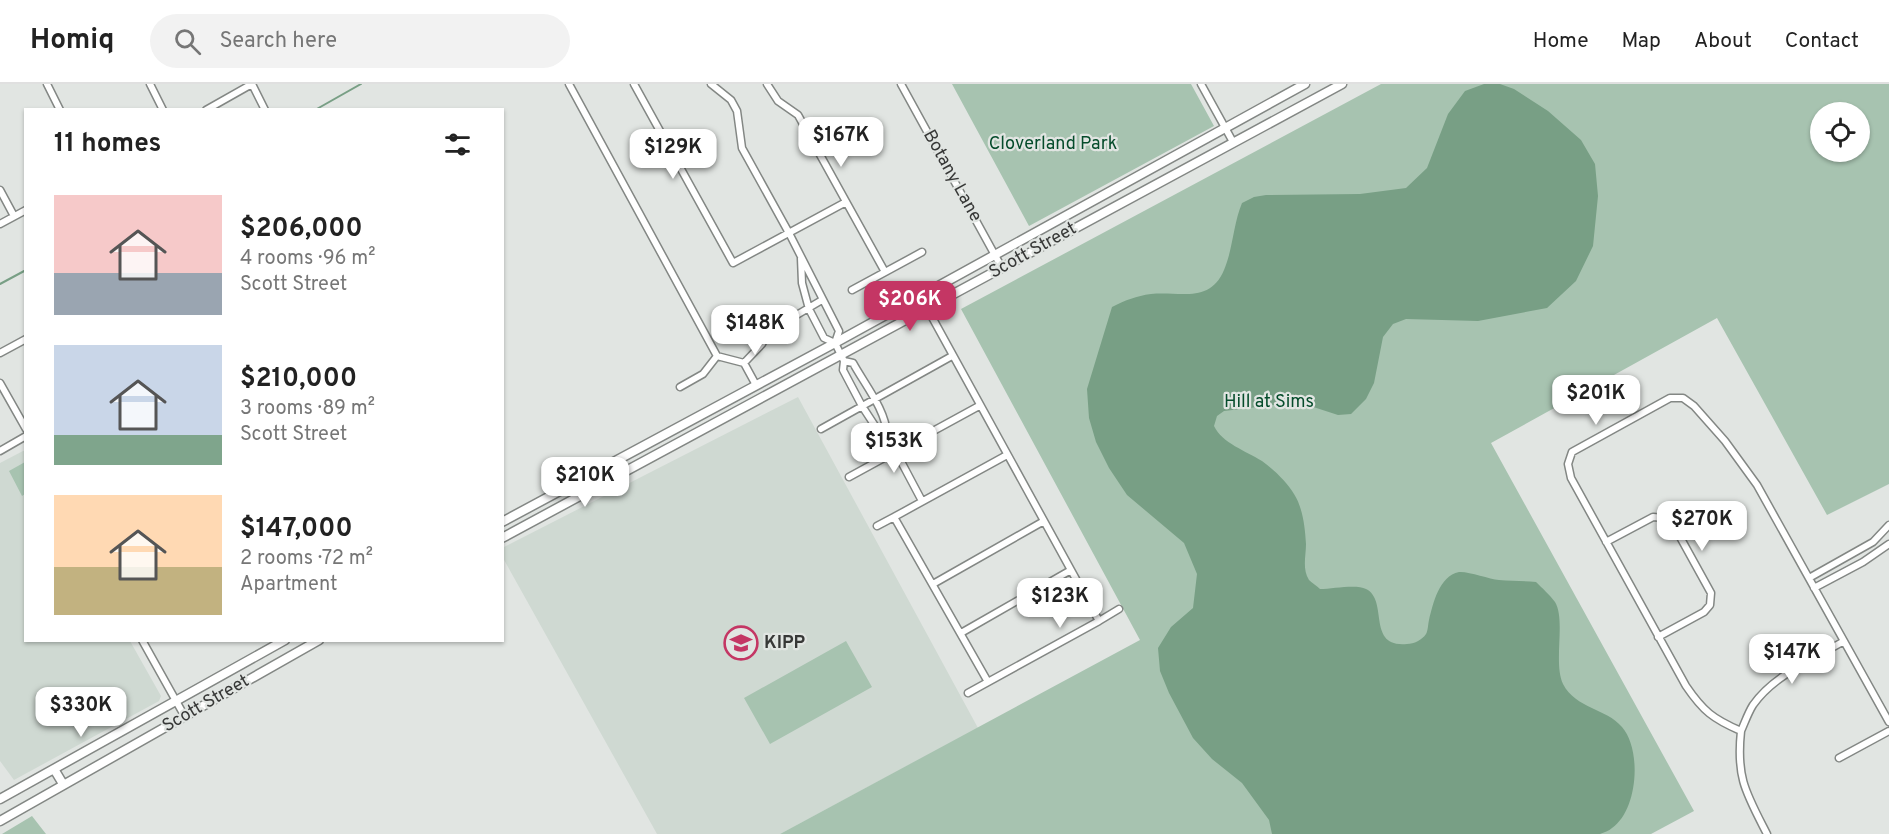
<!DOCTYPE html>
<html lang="en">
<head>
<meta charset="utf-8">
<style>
  body { margin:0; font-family:Overpass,sans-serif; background:#f2f2f2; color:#222; height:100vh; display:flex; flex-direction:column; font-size:22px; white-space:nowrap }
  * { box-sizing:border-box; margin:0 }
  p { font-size:20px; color:#767676 }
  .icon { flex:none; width:33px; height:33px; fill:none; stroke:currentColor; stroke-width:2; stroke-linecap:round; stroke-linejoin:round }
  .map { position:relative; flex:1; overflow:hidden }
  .side { position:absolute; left:24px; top:24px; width:480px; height:534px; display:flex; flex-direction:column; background:#fff; border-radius:0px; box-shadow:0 2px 4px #0004 }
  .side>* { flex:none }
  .controls { position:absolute; left:1810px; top:18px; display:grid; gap:12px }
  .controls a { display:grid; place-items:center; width:60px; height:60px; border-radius:50%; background:#fff; box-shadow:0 2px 4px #0004; font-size:30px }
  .price { position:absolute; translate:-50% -51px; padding:0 14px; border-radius:12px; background:#fff; color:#222; font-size:20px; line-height:39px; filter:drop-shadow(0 2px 3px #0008) }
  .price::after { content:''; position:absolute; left:50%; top:36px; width:18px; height:14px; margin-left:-9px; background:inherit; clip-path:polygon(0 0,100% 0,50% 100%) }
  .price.on { background:#c43664; color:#fff }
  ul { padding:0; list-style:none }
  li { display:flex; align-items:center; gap:18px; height:150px; padding:0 30px }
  li span { display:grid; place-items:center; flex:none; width:168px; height:120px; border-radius:0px; color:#555 }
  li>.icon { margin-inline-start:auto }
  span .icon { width:72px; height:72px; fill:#fffc; stroke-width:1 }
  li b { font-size:26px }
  h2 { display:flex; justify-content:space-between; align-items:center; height:72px; padding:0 30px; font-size:26px }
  header { display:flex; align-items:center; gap:36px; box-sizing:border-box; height:84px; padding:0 30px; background:#fff; border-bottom:2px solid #e0e0e0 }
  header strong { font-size:28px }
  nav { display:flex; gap:33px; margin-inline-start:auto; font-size:21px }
  .search { width:420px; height:54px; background:#f2f2f2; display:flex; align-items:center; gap:15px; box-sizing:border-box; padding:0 21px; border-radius:33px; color:#767676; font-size:22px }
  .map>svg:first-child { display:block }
</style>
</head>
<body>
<header>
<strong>Homiq</strong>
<div class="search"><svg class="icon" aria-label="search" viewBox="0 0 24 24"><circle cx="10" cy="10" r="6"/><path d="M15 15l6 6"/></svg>Search here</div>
<nav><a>Home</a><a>Map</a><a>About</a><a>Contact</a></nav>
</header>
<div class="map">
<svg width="1889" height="750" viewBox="0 0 1889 750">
  <rect width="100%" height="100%" fill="#e1e5e2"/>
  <path fill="#cfd9d2" d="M798,313L978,644L780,750H657L503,474L502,464Z
    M23,367H25L26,556L130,557L161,612L159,617L14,696L0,677V379Z"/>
  <path fill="#a7c3b0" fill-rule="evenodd" d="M952,0H1191L1214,42L1029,142Z
    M1381,0H1889V400L1827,431L1717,234L1491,359L1694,727L1651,750H780L1140,556L961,225ZM1821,28H1860V68H1821Z
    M25,378V410L22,412L9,387Z
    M846,557L872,603L770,660L744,614Z
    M32,732L46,750H2Z"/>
  <path fill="#789f85" d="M1484,0H1500L1514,5L1548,27L1581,56L1595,80L1598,112L1593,162L1576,197L1547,224L1478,237L1406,235L1393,240L1383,253L1374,299L1366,315L1351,330L1338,331L1298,318L1224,327L1217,332L1214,342C1222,359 1246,367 1262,377C1273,385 1287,398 1294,410C1303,424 1305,444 1306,460C1306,472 1302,485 1309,496C1312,499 1317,502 1320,505C1333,505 1356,500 1366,505C1389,516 1366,564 1407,560C1414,560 1422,556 1426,550C1428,547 1428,540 1429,536C1433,520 1439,492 1459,488C1468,487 1489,495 1499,496C1511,497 1524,497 1536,498C1542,504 1550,511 1555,518C1566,536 1553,579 1563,600C1576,625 1606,624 1622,643C1642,666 1638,726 1612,744C1609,747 1604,748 1600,750H1272L1269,736L1242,699L1212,675L1193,654L1169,609L1160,587L1158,564L1171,543L1193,524L1197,490L1184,459L1127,411L1109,384L1096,358L1089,334L1087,305L1112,223C1126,216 1136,212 1151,210C1179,207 1210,220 1224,186C1233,165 1233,141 1242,119L1254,113L1266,111L1360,110L1406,104L1427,84L1448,30L1465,7Z"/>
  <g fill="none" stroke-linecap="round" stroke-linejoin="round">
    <path stroke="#789f85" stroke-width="2" d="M315,26L361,0
      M0,200L26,186"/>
    <defs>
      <path id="minor" d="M47,0L60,26
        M150,0L163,26
        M252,0L265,26
        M569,0L717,272L744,279L756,301
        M634,0L733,179L846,118
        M711,0L731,16L737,27L742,64L789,149L839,247L835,259
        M767,0L778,17L798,31L885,188
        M901,0L1002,184
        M1201,0L1233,58
        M206,26L252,0
        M0,106L14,132
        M0,140L26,126
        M801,174L802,199L809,225L824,254L835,259L844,277L843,286L862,322L877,345L887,351C886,326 865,301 853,279L844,277
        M852,206L922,168
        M927,224L1099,537L988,598L894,433L1007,371
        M0,269L26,255
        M744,279L762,260L768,248L822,216
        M0,299L26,345
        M680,303L703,290L717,272
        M821,345L952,272
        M887,351L922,417
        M0,367L26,352
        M849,393L979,322
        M877,442L894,433
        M1606,458L1653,433L1664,434L1674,442L1711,509L1710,521L1704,528L1658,553
        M1809,494L1873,458L1889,441
        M933,500L1044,437
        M1814,504L1863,478L1889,460
        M1099,537L1119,525
        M961,549L1071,486
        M142,556L185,633
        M968,609L988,598
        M1741,647C1745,638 1748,629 1753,621C1774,591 1812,576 1844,557
        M1839,674L1889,647
        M1767,750C1746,709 1736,694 1741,647C1713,635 1703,627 1686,602L1571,394L1568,380L1572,368L1670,314H1683L1694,322L1725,357L1757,401L1889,638"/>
      <path id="secondary" d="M502,438L835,259L1305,0
        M502,454L1342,0
        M54,685L63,700
        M0,715L285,556
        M0,737L319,556"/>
    </defs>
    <use href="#minor" stroke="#838784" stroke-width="9"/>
    <use href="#secondary" stroke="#838784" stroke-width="11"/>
    <use href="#minor" stroke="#fff" stroke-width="6"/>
    <use href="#secondary" stroke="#fff" stroke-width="8"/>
  </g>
  <defs>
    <symbol id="school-ring" viewBox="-11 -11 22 22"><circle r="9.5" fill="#e1e5e2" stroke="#c43664" stroke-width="1.5"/><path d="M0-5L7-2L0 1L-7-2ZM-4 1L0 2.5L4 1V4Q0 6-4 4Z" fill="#c43664"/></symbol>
  </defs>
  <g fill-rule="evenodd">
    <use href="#school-ring" x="722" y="540" width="38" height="38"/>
  </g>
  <g text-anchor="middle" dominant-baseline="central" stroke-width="4.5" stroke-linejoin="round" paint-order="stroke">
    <g font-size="18" fill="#054c2b" stroke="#e1e5e2">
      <text x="1053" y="60">Cloverland Park</text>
      <text x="1269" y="318">Hill at Sims</text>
    </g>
    <g font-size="18" fill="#373837" stroke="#e1e5e2">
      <text transform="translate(952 92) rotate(61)">Botany Lane</text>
      <text transform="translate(1033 167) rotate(-29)">Scott Street</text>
      <text transform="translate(206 620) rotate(-30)">Scott Street</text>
    </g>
    <g font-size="18" font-weight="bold" fill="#373837" stroke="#e1e5e2" text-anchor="start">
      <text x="764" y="559">KIPP</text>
    </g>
  </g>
</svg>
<div class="controls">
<a><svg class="icon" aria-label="locate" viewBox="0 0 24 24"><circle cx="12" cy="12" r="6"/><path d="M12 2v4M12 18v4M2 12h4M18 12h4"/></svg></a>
</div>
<b class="price" style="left:841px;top:84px">$167K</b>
<b class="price" style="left:673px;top:96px">$129K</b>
<b class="price on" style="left:910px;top:248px">$206K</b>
<b class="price" style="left:755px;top:272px">$148K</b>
<b class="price" style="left:1596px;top:342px">$201K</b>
<b class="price" style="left:894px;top:390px">$153K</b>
<b class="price" style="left:585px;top:424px">$210K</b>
<b class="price" style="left:1702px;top:468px">$270K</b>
<b class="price" style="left:1060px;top:545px">$123K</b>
<b class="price" style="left:1792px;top:601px">$147K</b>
<b class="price" style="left:81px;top:654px">$330K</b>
<section class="side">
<h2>11 homes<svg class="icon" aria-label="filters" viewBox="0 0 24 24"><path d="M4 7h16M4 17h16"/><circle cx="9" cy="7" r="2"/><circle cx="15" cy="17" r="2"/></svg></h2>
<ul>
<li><span style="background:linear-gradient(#f6c9c9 65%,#9aa5b1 0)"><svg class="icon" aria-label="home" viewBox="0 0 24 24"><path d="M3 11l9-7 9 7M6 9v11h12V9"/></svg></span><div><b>$206,000</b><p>4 rooms · 96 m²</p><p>Scott Street</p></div></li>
<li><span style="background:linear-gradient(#c9d6e8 75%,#7fa58c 0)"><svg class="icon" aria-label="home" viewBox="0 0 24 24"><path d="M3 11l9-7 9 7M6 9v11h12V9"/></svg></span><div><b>$210,000</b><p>3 rooms · 89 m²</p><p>Scott Street</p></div></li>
<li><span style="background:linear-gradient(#ffd9b3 60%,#c2b280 0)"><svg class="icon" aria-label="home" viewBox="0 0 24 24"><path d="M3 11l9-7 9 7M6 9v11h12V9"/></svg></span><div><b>$147,000</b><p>2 rooms · 72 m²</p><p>Apartment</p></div></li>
</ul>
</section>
</div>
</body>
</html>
